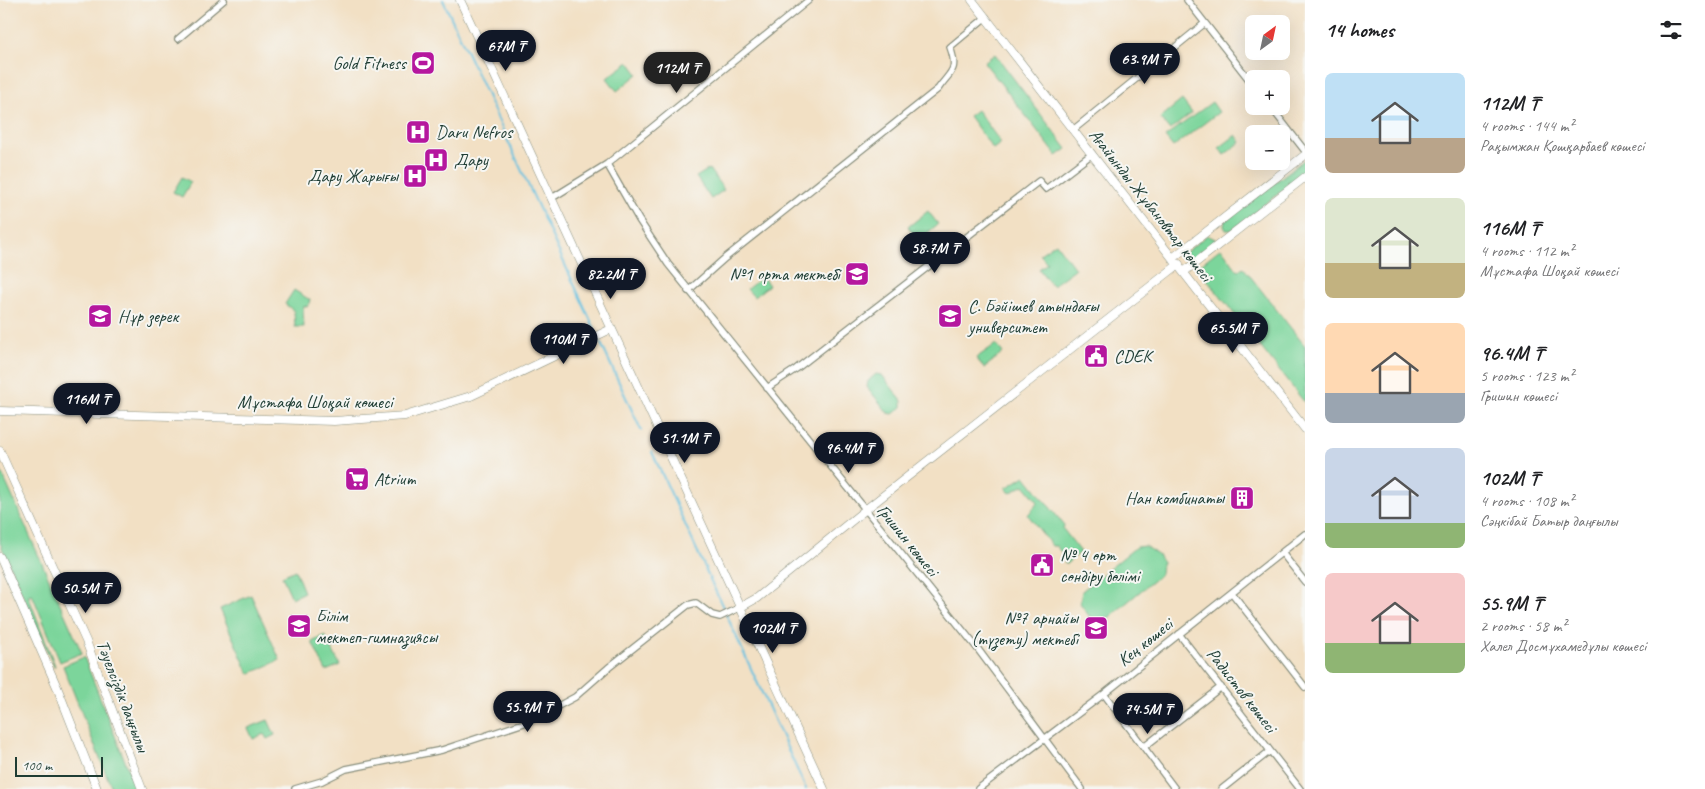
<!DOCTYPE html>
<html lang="en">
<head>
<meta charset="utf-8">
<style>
  body { margin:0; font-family:Caveat,sans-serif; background:#f2f2f2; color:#202124; height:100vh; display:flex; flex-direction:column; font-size:19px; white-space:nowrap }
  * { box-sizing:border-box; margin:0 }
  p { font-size:16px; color:#757577 }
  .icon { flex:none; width:28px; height:28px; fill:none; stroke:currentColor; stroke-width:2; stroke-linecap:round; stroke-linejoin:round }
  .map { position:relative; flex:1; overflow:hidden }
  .sheet { display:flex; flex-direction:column; background:#fff; width:400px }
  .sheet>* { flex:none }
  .needle { width:32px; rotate:33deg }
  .fabs { position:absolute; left:1245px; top:15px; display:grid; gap:10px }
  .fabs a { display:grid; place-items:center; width:45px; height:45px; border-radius:8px; background:#fff; box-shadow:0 5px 20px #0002; font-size:25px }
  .scale { position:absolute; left:15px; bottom:12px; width:88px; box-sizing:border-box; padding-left:5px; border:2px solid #1f3d34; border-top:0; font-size:14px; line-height:18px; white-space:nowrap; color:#1f3d34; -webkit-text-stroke:4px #f6f6f2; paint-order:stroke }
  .price { position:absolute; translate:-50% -42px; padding:0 11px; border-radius:18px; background:#111827; color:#fff; font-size:16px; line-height:32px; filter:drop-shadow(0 1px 2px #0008) }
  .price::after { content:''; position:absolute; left:50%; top:30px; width:15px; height:11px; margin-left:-8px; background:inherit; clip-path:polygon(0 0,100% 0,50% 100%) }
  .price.current { background:#222; color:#fff }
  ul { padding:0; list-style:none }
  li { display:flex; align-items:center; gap:15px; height:125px; padding:0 20px }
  li span { display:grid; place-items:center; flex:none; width:140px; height:100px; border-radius:8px; color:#555 }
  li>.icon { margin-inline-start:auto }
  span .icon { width:60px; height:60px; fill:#fffc; stroke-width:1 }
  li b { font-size:21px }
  h2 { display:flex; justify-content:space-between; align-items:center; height:60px; padding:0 20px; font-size:21px }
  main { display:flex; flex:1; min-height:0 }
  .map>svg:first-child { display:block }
</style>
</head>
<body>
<main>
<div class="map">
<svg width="1305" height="789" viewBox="0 0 1305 789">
  <rect width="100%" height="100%" fill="#f6f6f2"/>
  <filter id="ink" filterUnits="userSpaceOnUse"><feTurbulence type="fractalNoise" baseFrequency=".02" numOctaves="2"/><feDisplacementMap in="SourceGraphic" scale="10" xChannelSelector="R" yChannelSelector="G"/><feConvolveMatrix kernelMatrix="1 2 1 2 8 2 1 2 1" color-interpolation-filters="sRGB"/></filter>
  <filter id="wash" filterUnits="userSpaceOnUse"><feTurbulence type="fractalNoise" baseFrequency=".0096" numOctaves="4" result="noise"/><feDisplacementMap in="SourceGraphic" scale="20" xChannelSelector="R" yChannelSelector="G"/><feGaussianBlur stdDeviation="1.12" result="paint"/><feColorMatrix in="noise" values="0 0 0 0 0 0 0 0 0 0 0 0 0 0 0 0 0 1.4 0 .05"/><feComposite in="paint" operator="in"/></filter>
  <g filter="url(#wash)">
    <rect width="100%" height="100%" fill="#f2e0c4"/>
    <path fill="#7bd59b" stroke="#4d8968" d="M995,54L1067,149L1057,156L984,62Z
      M629,62L638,74L617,91L607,78Z
      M1182,100L1192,113L1170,130L1160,118Z
      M1212,102L1219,112L1173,147L1165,137Z
      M977,110L1001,143L993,149L969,116Z
      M1236,135L1241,142L1224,155L1219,148Z
      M1305,159V173L1232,230H1226L1224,226L1225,221Z
      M709,169L724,190L711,199L696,177Z
      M182,177L191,182L182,197L173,192Z
      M928,211L938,224L919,240L908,227Z
      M1207,235L1215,239L1214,244L1192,262L1185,260V253Z
      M1056,243L1075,269L1052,286L1039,269L1047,263L1040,254Z
      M1221,248L1238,271L1243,267L1305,346V403L1197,267Z
      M762,277L769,285L754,297L747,289Z
      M294,290L310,300L308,306L303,307L304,327H295L294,311L285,304Z
      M996,344L1003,353L984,368L976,358Z
      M876,374L882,375L902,401V407L893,414L888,413L867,387L868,381Z
      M0,469L82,653L60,662L32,594L28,595L55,666L54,667L0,543Z
      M1025,476L1064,525L1063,529L1081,552L1066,564L1064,562L1066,558L1056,546H1052L1028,515L1038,502L1024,485L1010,493L1006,488Z
      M1145,546L1159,556L1162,562L1161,574L1106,620L1100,622L1089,616L1080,603L1082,591L1136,547Z
      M295,570L304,592L292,598L282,576Z
      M251,595L280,660L249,674L220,609Z
      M325,635L340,665L326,671L312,642Z
      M84,657L136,789H112L63,666Z
      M268,720L275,735L267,739L264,734L253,739L248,728Z"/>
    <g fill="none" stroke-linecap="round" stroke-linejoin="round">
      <path stroke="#62c1e0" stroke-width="2" d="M443,0L596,332
        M598,337L641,430
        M652,452L806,789"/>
    </g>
  </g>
  <g filter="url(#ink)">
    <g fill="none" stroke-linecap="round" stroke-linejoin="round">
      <defs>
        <path id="street" d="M1187,0L1254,86
          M178,39L224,0
          M1270,106L1305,151
          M1073,130L1205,23
          M607,164L639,220L668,264L977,648L1082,789
          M552,198L607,164L809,0
          M688,291L725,258L938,89C950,71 959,72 950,47L986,17
          M767,388L796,369L1039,181L1046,189L1092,154
          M1282,553L1305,582
          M1232,593L1305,687
          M1179,634L1300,789
          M1104,694L1175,789
          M1144,747L1221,687
          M295,789L322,781L346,769L442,750L530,721L575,697L608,668L688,605L696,603L712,615L720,617L739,608
          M978,789L1104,694L1305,534
          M1222,789L1270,751"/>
        <path id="secondary" d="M460,0L824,789
          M972,0L1305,429
          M1174,257L1305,155
          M1185,271L1305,177
          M0,411L334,421L405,416L471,396L611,329
          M0,451L86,641L142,789
          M0,557L57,687L97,789
          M739,608L757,598L865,510L1179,264"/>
      </defs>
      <use href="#street" stroke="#888e7c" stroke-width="8"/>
      <use href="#secondary" stroke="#888e7c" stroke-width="9"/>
      <use href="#street" stroke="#fff" stroke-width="5.5"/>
      <use href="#secondary" stroke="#fff" stroke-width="8"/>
    </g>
  </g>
  <defs>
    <symbol id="stadium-square" viewBox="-11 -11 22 22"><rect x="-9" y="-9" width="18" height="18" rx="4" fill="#b5179e" stroke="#f6f6f2"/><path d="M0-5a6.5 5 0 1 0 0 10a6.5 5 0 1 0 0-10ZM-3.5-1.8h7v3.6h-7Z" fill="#fff"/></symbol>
    <symbol id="hospital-square" viewBox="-11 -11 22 22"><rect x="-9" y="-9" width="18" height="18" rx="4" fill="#b5179e" stroke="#f6f6f2"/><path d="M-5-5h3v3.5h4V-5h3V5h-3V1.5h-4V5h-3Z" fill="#fff"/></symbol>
    <symbol id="school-square" viewBox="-11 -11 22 22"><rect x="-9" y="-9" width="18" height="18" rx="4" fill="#b5179e" stroke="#f6f6f2"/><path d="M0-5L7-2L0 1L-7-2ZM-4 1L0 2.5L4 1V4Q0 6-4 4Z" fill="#fff"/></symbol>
    <symbol id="university-square" viewBox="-11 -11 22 22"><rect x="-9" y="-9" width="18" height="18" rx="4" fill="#b5179e" stroke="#f6f6f2"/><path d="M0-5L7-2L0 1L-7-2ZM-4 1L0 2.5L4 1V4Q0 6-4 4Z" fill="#fff"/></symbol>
    <symbol id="civic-square" viewBox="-11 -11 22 22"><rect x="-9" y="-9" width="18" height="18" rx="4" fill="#b5179e" stroke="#f6f6f2"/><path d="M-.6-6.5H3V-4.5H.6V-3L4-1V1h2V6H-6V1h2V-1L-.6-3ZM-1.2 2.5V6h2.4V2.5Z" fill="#fff"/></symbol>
    <symbol id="supermarket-square" viewBox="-11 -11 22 22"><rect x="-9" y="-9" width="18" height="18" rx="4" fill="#b5179e" stroke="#f6f6f2"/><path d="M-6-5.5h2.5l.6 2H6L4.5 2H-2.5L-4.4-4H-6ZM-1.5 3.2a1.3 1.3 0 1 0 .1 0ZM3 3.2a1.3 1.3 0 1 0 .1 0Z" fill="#fff"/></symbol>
    <symbol id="building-square" viewBox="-11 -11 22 22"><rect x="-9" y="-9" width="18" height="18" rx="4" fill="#b5179e" stroke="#f6f6f2"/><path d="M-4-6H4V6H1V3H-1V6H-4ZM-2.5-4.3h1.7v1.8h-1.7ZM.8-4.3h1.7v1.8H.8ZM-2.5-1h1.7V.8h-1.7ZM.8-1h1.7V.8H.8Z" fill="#fff"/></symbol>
  </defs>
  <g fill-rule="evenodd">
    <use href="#stadium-square" x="409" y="49" width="28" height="28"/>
    <use href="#hospital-square" x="404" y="118" width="28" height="28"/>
    <use href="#hospital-square" x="422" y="146" width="28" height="28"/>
    <use href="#hospital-square" x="401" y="162" width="28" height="28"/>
    <use href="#school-square" x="843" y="260" width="28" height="28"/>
    <use href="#school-square" x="86" y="302" width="28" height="28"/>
    <use href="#university-square" x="936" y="302" width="28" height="28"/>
    <use href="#civic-square" x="1082" y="342" width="28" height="28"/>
    <use href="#supermarket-square" x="343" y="465" width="28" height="28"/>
    <use href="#building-square" x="1228" y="484" width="28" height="28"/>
    <use href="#civic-square" x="1028" y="551" width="28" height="28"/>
    <use href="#school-square" x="285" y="612" width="28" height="28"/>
    <use href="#school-square" x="1082" y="614" width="28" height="28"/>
  </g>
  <g text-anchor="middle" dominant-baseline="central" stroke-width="4" stroke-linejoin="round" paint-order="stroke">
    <g font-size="18" fill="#1f3d34" stroke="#f6f6f2" text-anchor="start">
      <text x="406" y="63" text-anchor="end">Gold Fitness</text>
      <text x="436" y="132">Daru Nefros</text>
      <text x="454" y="160">Дару</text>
      <text x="398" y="176" text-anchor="end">Дару Жарығы</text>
      <text x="840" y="274" text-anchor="end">№1 орта мектебі</text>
      <text x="968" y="306">С. Бәйішев атындағы<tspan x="968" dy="21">университет</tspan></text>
      <text x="118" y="316">Нұр зерек</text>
      <text x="1114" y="356">CDEK</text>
      <text x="374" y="479">Atrium</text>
      <text x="1224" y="498" text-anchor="end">Нан комбинаты</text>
      <text x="1060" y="555">№ 4 өрт<tspan x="1060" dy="21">сөндіру бөлімі</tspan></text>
      <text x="316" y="616">Білім<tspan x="316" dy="21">мектеп-гимназиясы</tspan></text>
      <text x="1078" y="618" text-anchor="end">№7 арнайы<tspan x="1078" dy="21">(түзету) мектебі</tspan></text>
    </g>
    <g font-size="18" fill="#1f3d34" stroke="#f6f6f2">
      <text transform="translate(1151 205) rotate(52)">Ағайынды Жұбановтар көшесі</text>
      <text x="315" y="402">Мұстафа Шоқай көшесі</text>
      <text transform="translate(908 540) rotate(51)">Гришин көшесі</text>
      <text transform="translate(1145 642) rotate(-39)">Кең көшесі</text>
      <text transform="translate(1242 690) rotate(52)">Радистов көшесі</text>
      <text transform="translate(123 696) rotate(69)">Тәуелсіздік даңғылы</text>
    </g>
  </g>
</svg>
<div class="fabs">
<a><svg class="needle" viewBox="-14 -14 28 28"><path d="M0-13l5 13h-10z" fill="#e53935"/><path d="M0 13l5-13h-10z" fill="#757577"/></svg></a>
<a>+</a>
<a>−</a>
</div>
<div class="scale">100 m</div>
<b class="price" style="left:506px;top:72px">67M ₸</b>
<b class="price" style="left:1145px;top:85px">63.9M ₸</b>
<b class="price current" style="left:677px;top:94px">112M ₸</b>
<b class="price" style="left:935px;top:274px">58.7M ₸</b>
<b class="price" style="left:611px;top:300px">82.2M ₸</b>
<b class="price" style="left:1233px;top:354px">65.5M ₸</b>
<b class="price" style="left:564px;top:365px">110M ₸</b>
<b class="price" style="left:87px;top:425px">116M ₸</b>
<b class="price" style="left:685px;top:464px">51.1M ₸</b>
<b class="price" style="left:849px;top:474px">96.4M ₸</b>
<b class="price" style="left:86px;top:614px">50.5M ₸</b>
<b class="price" style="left:773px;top:654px">102M ₸</b>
<b class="price" style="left:528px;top:733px">55.9M ₸</b>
<b class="price" style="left:1148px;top:735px">74.5M ₸</b>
</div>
<section class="sheet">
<h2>14 homes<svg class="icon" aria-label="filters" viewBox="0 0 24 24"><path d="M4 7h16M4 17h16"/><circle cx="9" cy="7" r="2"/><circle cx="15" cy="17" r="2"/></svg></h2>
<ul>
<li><span style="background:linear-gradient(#bfe0f5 65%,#b9a48a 0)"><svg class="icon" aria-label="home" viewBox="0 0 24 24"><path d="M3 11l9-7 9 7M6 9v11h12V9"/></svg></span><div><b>112M ₸</b><p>4 rooms · 144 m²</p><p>Рақымжан Қошқарбаев көшесі</p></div></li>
<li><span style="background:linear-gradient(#dfe7d0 65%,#c2b280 0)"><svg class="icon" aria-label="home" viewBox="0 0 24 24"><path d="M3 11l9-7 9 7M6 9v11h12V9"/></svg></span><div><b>116M ₸</b><p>4 rooms · 112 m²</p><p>Мұстафа Шоқай көшесі</p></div></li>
<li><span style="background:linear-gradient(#ffd9b3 70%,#9aa5b1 0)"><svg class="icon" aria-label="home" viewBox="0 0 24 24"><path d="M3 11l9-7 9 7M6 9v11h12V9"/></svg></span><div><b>96.4M ₸</b><p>5 rooms · 123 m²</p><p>Гришин көшесі</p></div></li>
<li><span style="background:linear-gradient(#c9d6e8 75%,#8fb573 0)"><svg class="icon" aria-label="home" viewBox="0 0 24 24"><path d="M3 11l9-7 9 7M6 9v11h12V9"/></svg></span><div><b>102M ₸</b><p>4 rooms · 108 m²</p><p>Сәңкібай Батыр даңғылы</p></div></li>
<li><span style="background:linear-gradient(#f6c9c9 70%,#8fb573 0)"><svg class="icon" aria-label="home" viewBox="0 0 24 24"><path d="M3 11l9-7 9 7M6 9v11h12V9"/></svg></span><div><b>55.9M ₸</b><p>2 rooms · 58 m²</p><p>Халел Досмұхамедұлы көшесі</p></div></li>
</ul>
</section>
</main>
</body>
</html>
